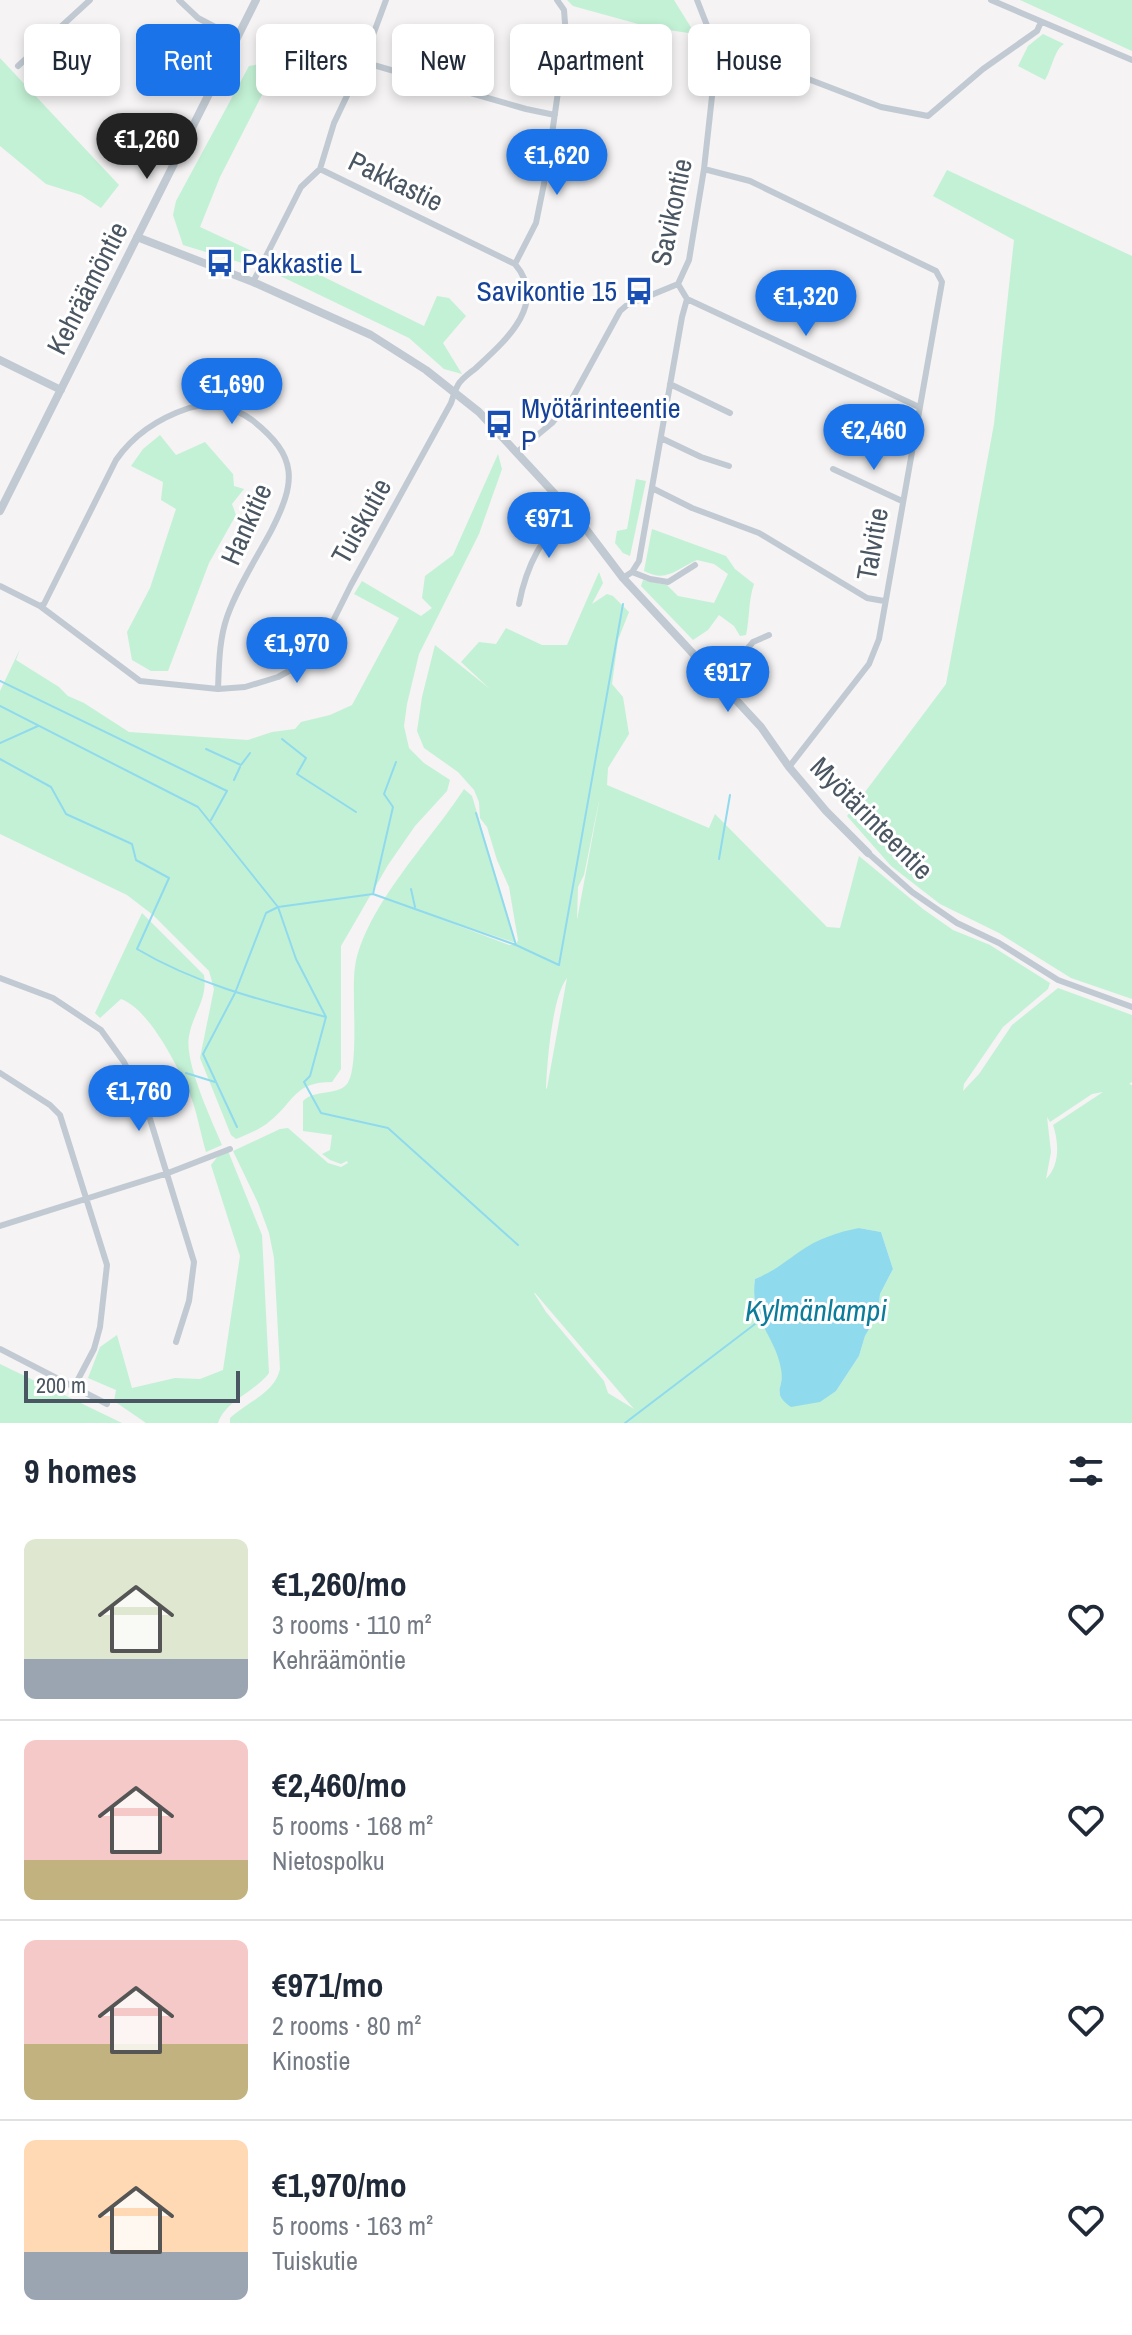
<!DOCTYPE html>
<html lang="en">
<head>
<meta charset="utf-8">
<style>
  body { margin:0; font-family:"Archivo Narrow",sans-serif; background:#f6f6f7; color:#1f2937; height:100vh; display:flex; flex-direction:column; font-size:30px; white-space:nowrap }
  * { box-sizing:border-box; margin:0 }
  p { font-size:26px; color:#747a83 }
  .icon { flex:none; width:44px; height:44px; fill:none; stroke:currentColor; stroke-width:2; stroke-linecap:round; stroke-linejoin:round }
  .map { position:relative; height:1423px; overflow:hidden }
  .drawer { display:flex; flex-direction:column; background:#fff; flex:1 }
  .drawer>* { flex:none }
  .guide { position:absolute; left:24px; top:24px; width:1084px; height:72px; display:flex; gap:16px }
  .scale { position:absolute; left:24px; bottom:20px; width:216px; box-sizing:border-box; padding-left:8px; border:4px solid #4a5661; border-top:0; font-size:22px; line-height:28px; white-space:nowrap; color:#4a5661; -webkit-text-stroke:6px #fff; paint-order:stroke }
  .price { position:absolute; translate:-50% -68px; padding:0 18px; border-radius:28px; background:#1a73e8; color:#fff; font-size:26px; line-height:52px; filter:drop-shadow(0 2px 4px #0008) }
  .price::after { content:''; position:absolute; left:50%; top:48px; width:24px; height:18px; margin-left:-12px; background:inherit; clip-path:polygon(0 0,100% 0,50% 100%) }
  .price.selected { background:#222; color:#fff }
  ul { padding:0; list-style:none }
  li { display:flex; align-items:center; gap:24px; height:200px; padding:0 24px }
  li+li { border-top:2px solid #e0e1e3 }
  li span { display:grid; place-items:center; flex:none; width:224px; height:160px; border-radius:12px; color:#555 }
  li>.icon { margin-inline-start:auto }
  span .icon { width:96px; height:96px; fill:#fffc; stroke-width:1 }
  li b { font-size:34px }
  h2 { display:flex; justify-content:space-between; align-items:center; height:96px; padding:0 24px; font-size:34px }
  .pill { padding:0 28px; border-radius:12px; background:#fff; box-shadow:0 4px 12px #0003; font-size:28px; line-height:72px }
  .pill.selected { background:#1a73e8; color:#fff }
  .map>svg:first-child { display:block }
</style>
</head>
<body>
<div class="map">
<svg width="1132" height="1423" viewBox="0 0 1132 1423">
  <rect width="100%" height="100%" fill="#f5f3f3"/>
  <path fill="#c3f1d5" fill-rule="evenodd" d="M567,0H674L695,34L649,27L573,6Z
    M1020,0H1132V51Z
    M1043,34L1064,44C1054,50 1052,69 1045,80L1018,66L1028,46Z
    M0,58L119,185L101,208L81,195L46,184L0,146Z
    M275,61L264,91L220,177L200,227L254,252L253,261L242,263L183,245L173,215L176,201L249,66Z
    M947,170L1132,256V999L1071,978L999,933L940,904L891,866L847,816L946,684L994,424L1014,240L933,196Z
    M279,255L424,326L437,296L449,298L466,316L443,343L462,374L444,369L409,338L270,271Z
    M160,435L176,455L205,442L233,474L234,486L244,489L232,504L236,515L209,563L168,671H151L132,660L127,632L150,588L176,509L161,500L163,482L131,466L143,449Z
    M498,454L502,469L479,534L419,654L407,704L404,726L409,748L424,763L450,780L447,791L415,826L388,865L341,946V1069L332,1082C294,1082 295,1101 270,1121C261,1129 248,1134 236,1139L231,1135L200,1058L214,989L209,971L153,915L127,895L0,834V691L20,649L16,660L59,687L68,696L84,703L129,732L248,740L272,732L295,729L301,722L330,715L352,705L399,618L354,594L362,581L421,616L432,608L422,598L425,576L453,555Z
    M636,479L646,481L630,556L623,553L615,543L617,531L627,529Z
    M652,529L726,556L735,569L754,584C748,602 750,617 746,635L740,636L734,626L719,615L708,630L693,640L641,586L643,580L667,585L678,596L714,603L728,574L714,564L697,560C676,569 667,583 644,571Z
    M599,572L603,583L592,604L607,594L613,596L629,612L618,640L612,684L623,697L629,734L608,768L607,785L709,828L715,814L827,927L840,928L859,856L923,909L953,930L990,945L1050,983L1048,989L1003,1027L964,1084L963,1091L979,1074L1012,1025L1058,988L1132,1015V1082L1129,1084L1132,1085V1423H230V1418C247,1402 275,1393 280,1369L274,1258L269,1233L258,1203L233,1151L280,1129L288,1128L328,1163L341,1167L348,1163L347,1161L341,1164L330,1160L322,1154L330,1150L332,1135L303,1131V1101C315,1089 337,1096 347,1084C360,1067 351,990 355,967C364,908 432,839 464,789L472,796L516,943L425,913L509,945H516L518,940L509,887L497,860L487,827L480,818L479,802L474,790L458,772L424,748L417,731L422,697L435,645L490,689L461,662L479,642L496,644L506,628L542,645H567ZM599,801V802L577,920L578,887L584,875ZM567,978L547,1088L546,1089C547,1063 552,997 567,978ZM1103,1092L1053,1125C1059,1143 1060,1165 1046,1179L1051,1152L1047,1117L1050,1122L1092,1094ZM859,1228L881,1232L893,1269L880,1294L878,1314L865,1336L859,1356L836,1391L779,1394C780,1386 783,1377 782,1369C776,1334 749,1321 755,1279L777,1270ZM534,1293H535L634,1409L608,1393L604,1381L546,1312Z
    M142,913L204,975C208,999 193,1013 189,1036C184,1062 211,1119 222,1145L206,1152C200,1132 197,1111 189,1092C177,1065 149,1009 121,999L100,1018L95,1013Z
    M228,1151L262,1235L269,1373C255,1392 226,1400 218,1423H146L114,1401L116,1390L88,1378L100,1347L117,1335L132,1388L175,1378L200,1379L223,1370L240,1256L211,1165L218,1156Z
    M0,1364L122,1423H0Z"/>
  <path fill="#90daee" d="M859,1228L881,1232L893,1269L880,1294L878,1314L865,1336L859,1356L836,1391L820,1402L791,1407C770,1392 785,1389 781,1369C775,1334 749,1320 755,1279C774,1271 782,1264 799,1252C817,1239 838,1232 859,1228Z"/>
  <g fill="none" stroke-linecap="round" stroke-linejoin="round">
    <path stroke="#90daee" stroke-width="2" d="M0,681L227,791L211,820
      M0,706L198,807L278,907L296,959L326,1017L310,1076L304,1082L321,1113L388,1128L518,1245
      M282,739L306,758L297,774L356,812
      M0,743L38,726
      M206,749L241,765L250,753
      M0,759L51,787L66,814L132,844L136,860L169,878L137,949C196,984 260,1000 326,1017
      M234,780L240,767
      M719,859L730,795
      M411,889L415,907
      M373,894L516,945L476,813
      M516,945L559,965L623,604
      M186,1073L215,1082
      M237,1127L203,1054L235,993L266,913L278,907L373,894L393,807L384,794L396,762
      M625,1423L759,1321"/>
    <path stroke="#c1cad2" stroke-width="6" d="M179,0L198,18L236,38
      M991,0L1132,60
      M717,51L769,64L881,107L928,116L983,69L1037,31L1041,22
      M363,62L526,109L555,115
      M18,66L90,0
      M320,169L334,123L363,62L386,0
      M704,169L750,181L936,271L942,282L879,639L869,664L789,767
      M515,264L536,223L547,169L566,36L564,10L557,0
      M678,284L687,299L919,407
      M670,384L730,413
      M661,438L701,457L729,466
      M517,452L552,423L573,397L620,311L627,305L678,284L689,260L704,169L717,51L697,0
      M833,469L902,501
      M652,488L692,508L759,533L867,598L884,601
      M632,572L650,579L668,582L695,565
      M623,578L632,572L639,561L682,317L687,299
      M0,586L40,606L140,681L218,689L245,687L278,677L311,659L321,645L351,585L451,403C453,397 455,390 458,385C461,379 470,373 476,368C504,342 549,304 515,264L320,169L301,187L253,282
      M519,604C526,567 541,536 570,511
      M40,606L44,604L116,460C134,434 159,418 189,408C211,401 234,407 252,420C299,457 296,482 271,531C256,559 237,588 227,617C219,640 219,665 218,689
      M719,682L753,642L769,635
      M868,853L912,892L957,923L999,943L1058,980L1132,1007
      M0,978L53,998L101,1030L124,1062L146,1106L194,1262L189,1301L176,1342
      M0,1073L50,1105L60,1115L107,1265L100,1327L94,1349L74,1387
      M0,1226L168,1173L230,1149
      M0,1349L107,1404"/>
    <path stroke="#c1cad2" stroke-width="8" d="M137,237L253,282L371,335L426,370L479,412L579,520L623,578L761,727L789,767L826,811L868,853
      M0,360L61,390
      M0,511L256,0"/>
  </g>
  <defs>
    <symbol id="bus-bare" viewBox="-9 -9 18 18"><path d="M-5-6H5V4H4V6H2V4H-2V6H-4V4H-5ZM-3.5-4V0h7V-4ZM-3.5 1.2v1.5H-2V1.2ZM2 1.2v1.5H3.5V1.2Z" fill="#1a4fb4" stroke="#fff" stroke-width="2.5" paint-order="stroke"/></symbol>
  </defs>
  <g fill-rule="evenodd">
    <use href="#bus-bare" x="200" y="243" width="40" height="40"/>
    <use href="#bus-bare" x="619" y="271" width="40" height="40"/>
    <use href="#bus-bare" x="479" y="404" width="40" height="40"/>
  </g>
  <g text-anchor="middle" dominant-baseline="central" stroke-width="6" stroke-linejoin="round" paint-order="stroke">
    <g font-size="28" fill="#4a5661" stroke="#fff">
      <text transform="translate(396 181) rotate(26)">Pakkastie</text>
      <text transform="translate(671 212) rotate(-78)">Savikontie</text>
      <text transform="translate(87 288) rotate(-63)">Kehräämöntie</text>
      <text transform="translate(361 521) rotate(-61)">Tuiskutie</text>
      <text transform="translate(246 524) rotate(-66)">Hankitie</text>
      <text transform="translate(872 544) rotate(-80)">Talvitie</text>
      <text transform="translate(872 818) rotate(45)">Myötärinteentie</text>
    </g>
    <g font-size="28" fill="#164399" stroke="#fff" text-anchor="start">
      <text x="242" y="263">Pakkastie L</text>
      <text x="617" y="291" text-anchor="end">Savikontie 15</text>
      <text x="521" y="408">Myötärinteentie<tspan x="521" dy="32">P</tspan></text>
    </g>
    <g font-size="30" font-style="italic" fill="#0c7c9b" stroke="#fff">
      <text x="816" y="1310">Kylmänlampi</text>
    </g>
  </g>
</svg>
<div class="scale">200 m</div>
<b class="price selected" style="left:147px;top:181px">€1,260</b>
<b class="price" style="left:557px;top:197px">€1,620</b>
<b class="price" style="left:806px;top:338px">€1,320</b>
<b class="price" style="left:232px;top:426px">€1,690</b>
<b class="price" style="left:874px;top:472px">€2,460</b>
<b class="price" style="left:549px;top:560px">€971</b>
<b class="price" style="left:297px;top:685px">€1,970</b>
<b class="price" style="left:728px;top:714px">€917</b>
<b class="price" style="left:139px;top:1133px">€1,760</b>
<div class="guide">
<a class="pill">Buy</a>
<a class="pill selected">Rent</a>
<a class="pill">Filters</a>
<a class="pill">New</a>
<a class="pill">Apartment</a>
<a class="pill">House</a>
</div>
</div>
<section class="drawer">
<h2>9 homes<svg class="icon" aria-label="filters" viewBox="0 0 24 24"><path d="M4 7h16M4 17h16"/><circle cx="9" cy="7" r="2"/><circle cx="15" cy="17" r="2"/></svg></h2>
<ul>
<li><span style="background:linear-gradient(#dfe7d0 75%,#9aa5b1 0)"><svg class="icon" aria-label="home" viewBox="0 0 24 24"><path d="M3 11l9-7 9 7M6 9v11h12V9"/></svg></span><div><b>€1,260/mo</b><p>3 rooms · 110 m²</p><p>Kehräämöntie</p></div><svg class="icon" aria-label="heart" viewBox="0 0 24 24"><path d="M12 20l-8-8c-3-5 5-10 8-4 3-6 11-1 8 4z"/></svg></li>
<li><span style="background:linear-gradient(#f6c9c9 75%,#c2b280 0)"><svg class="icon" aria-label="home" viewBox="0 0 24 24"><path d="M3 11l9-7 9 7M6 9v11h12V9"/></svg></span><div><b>€2,460/mo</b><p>5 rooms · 168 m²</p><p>Nietospolku</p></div><svg class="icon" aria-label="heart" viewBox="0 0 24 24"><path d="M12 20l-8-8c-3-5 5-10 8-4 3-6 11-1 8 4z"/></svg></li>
<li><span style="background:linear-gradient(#f6c9c9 65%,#c2b280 0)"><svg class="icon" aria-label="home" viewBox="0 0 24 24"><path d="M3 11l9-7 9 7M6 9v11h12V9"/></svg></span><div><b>€971/mo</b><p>2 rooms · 80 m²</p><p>Kinostie</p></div><svg class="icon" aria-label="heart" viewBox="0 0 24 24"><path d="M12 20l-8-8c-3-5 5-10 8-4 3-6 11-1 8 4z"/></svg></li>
<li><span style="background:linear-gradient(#ffd9b3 70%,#9aa5b1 0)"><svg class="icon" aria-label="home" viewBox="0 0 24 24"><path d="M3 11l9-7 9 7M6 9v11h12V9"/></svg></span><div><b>€1,970/mo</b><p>5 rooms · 163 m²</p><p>Tuiskutie</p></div><svg class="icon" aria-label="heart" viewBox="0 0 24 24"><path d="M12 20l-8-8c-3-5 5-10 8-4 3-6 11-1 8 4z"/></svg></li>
</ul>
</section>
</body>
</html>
